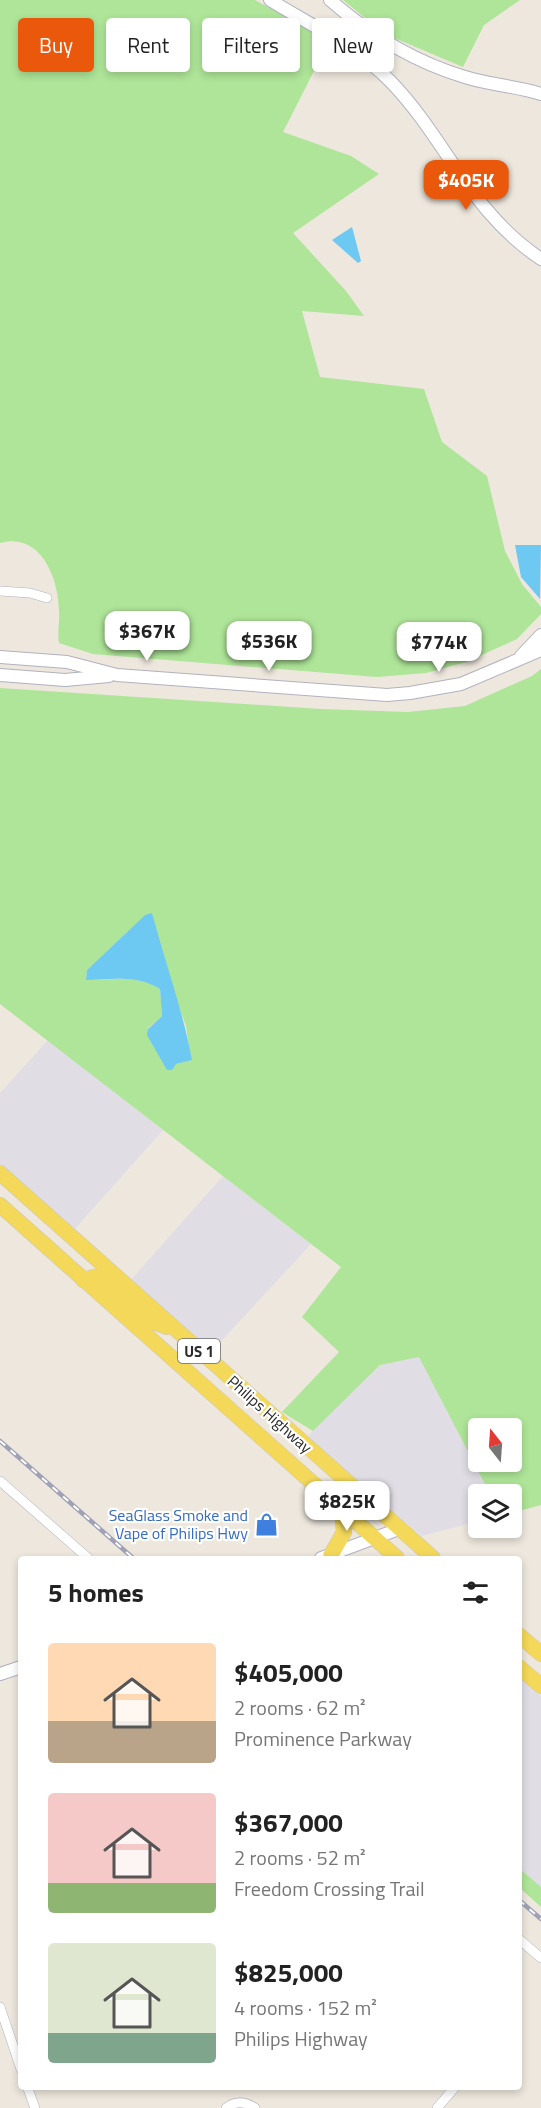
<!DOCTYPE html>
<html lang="en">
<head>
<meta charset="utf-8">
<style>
  body { margin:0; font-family:"Titillium Web",sans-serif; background:#f6f6f6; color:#222; height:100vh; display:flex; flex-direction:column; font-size:22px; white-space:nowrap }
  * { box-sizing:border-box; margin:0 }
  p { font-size:20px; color:#767676 }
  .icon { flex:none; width:33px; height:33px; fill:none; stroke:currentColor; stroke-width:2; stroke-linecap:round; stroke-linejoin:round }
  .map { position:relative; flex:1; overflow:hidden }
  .side { position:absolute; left:18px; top:1556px; width:504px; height:534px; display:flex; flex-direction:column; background:#fff; border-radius:6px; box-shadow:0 3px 9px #0003 }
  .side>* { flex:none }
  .banner { position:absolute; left:18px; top:18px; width:506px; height:54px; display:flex; gap:12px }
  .needle { width:39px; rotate:343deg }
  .controls { position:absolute; left:468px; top:1418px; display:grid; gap:12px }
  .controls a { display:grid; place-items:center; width:54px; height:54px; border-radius:6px; background:#fff; box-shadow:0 3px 9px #0003; font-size:30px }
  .price { position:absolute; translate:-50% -51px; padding:0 14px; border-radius:12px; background:#fff; color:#222; font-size:20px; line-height:39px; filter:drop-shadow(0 2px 3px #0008) }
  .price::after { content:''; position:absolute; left:50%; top:36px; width:18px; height:14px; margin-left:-9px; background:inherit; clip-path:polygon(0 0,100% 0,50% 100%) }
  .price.selected { background:#ea580c; color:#fff }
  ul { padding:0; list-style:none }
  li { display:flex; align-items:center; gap:18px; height:150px; padding:0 30px }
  li span { display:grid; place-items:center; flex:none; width:168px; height:120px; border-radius:6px; color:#555 }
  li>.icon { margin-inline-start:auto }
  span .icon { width:72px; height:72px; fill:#fffc; stroke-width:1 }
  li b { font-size:26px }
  h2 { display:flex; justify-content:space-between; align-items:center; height:72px; padding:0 30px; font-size:26px }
  .chip { padding:0 21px; border-radius:6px; background:#fff; box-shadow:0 3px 9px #0003; font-size:21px; line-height:54px }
  .chip.selected { background:#ea580c; color:#fff }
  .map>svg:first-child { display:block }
</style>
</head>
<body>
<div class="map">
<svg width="541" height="2108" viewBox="0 0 541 2108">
  <rect width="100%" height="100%" fill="#ede7dd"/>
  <path fill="#e0dde5" d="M48,1040L163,1130L73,1231L0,1164V1093Z
    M223,1176L311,1244L212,1351L130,1281Z
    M419,1356L490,1494H478V1521L422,1536L306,1438L380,1365Z
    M519,1676L541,1696V1887L519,1868Z"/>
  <path fill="#aee598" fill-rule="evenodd" d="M0,0H255L306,28L332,48L316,67L283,132L351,156L379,174L293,233L346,291L364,316L302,311L320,377L424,389L442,442L487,476L505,551L522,584L541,607V614L517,639L466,662L426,673L377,677L93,654L59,643C57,631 60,621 59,610C58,576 40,532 0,543Z
    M343,0H520L484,25L463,67L385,34Z
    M541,669V1505L512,1513V1494H490L419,1357L380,1365L313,1431L282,1412L339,1352L302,1317L341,1267L0,1004V688L321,709L408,712L465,706L532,676ZM145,915L186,1026L191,1060L176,1064L148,1028L162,1016L160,989C138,974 110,981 86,979L87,970ZM478,1428H512V1461H478Z
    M519,1868L541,1887V1907L519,1887Z"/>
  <path fill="#6dc8f2" d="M352,227L361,261L358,263L332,240Z
    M515,545H541L540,599L521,577Z
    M152,913C165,962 183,1011 192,1060L176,1064L172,1070H167L147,1035L148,1029L162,1016L160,989C139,975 110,979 86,980L87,970L145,915Z"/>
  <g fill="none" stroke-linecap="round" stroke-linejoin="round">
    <defs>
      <path id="minor" d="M0,591L30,593L47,598
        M0,1481L88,1558
        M519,1939L541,1958
        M0,2007L21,2069
        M27,2086L35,2108
        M226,2108C236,2100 246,2102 255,2108
        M437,2108L456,2086"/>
      <path id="tertiary" d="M270,0C312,26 356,46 391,82C447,140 469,211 541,259
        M330,0C369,34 414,62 465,77C490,85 516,86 541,94
        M521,656L541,635
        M0,657L67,662L117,675L387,695L410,693L461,684L541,650
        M0,675L65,680L109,676
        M321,1558L399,1529
        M0,1674L21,1667"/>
      <path id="primary" d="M0,1173L433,1558
        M0,1205L397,1558
        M83,1280L94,1277L104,1281L148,1320L167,1327
        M331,1555L344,1532L342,1510
        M519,1635L541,1654
        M519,1667L541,1686"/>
    </defs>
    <use href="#minor" stroke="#b1b2bf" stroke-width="10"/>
    <use href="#tertiary" stroke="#b1b2bf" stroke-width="14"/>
    <use href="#primary" stroke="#c8c8c8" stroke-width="16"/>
    <use href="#minor" stroke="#fff" stroke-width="9"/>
    <use href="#tertiary" stroke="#fff" stroke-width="12"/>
    <use href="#primary" stroke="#f4d85a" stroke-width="15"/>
    <defs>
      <path id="rail" d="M0,1441L133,1558
        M519,1900L541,1919"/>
    </defs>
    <use href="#rail" stroke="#9fa1b6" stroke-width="4.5"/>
    <use href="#rail" stroke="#fff" stroke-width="2" stroke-dasharray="7" stroke-linecap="butt"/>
  </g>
  <defs>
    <symbol id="shop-bare" viewBox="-9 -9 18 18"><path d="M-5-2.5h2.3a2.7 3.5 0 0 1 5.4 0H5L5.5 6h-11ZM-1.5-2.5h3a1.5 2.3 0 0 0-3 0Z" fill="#3f7fe0" stroke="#fff" stroke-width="2.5" paint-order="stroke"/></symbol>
  </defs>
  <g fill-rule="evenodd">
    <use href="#shop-bare" x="250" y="1508" width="33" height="33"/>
  </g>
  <g text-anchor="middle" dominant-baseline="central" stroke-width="4.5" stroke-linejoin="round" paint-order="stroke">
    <rect fill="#fff" stroke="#6b6b6b" stroke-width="1.5" x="178" y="1339" width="42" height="24" rx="4.5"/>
    <g font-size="15" font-weight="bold" fill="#2b2b2b">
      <text x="199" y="1351">US 1</text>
    </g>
    <g font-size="16" fill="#2b2b2b" stroke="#fff">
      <text transform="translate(270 1414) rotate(42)">Philips Highway</text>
    </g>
    <g font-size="16" fill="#366cbe" stroke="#fff" text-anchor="end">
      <text x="248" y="1515">SeaGlass Smoke and<tspan x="248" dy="18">Vape of Philips Hwy</tspan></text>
    </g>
  </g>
</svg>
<div class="controls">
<a><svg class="needle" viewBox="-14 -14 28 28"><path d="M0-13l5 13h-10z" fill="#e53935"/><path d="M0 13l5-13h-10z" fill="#767676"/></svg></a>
<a><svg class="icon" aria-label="layers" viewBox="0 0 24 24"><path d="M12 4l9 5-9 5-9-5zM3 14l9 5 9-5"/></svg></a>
</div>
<b class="price selected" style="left:466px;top:211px">$405K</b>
<b class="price" style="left:147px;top:662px">$367K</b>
<b class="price" style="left:269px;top:672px">$536K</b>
<b class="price" style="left:439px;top:673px">$774K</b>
<b class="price" style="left:347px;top:1532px">$825K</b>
<div class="banner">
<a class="chip selected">Buy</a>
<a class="chip">Rent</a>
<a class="chip">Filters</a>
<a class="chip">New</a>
</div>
<section class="side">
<h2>5 homes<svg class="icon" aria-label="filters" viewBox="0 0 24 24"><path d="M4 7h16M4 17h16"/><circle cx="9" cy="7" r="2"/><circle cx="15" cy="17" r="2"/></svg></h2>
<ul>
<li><span style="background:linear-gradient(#ffd9b3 65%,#b9a48a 0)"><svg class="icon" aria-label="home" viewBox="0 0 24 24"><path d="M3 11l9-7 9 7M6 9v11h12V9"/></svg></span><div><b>$405,000</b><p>2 rooms · 62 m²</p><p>Prominence Parkway</p></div></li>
<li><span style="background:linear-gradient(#f6c9c9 75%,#8fb573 0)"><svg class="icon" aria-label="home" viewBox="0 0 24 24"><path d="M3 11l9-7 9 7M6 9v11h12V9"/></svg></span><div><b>$367,000</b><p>2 rooms · 52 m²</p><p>Freedom Crossing Trail</p></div></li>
<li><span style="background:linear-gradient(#dfe7d0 75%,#7fa58c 0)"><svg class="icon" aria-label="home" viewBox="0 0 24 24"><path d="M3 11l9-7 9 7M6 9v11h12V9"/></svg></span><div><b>$825,000</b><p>4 rooms · 152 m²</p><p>Philips Highway</p></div></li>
</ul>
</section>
</div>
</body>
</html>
